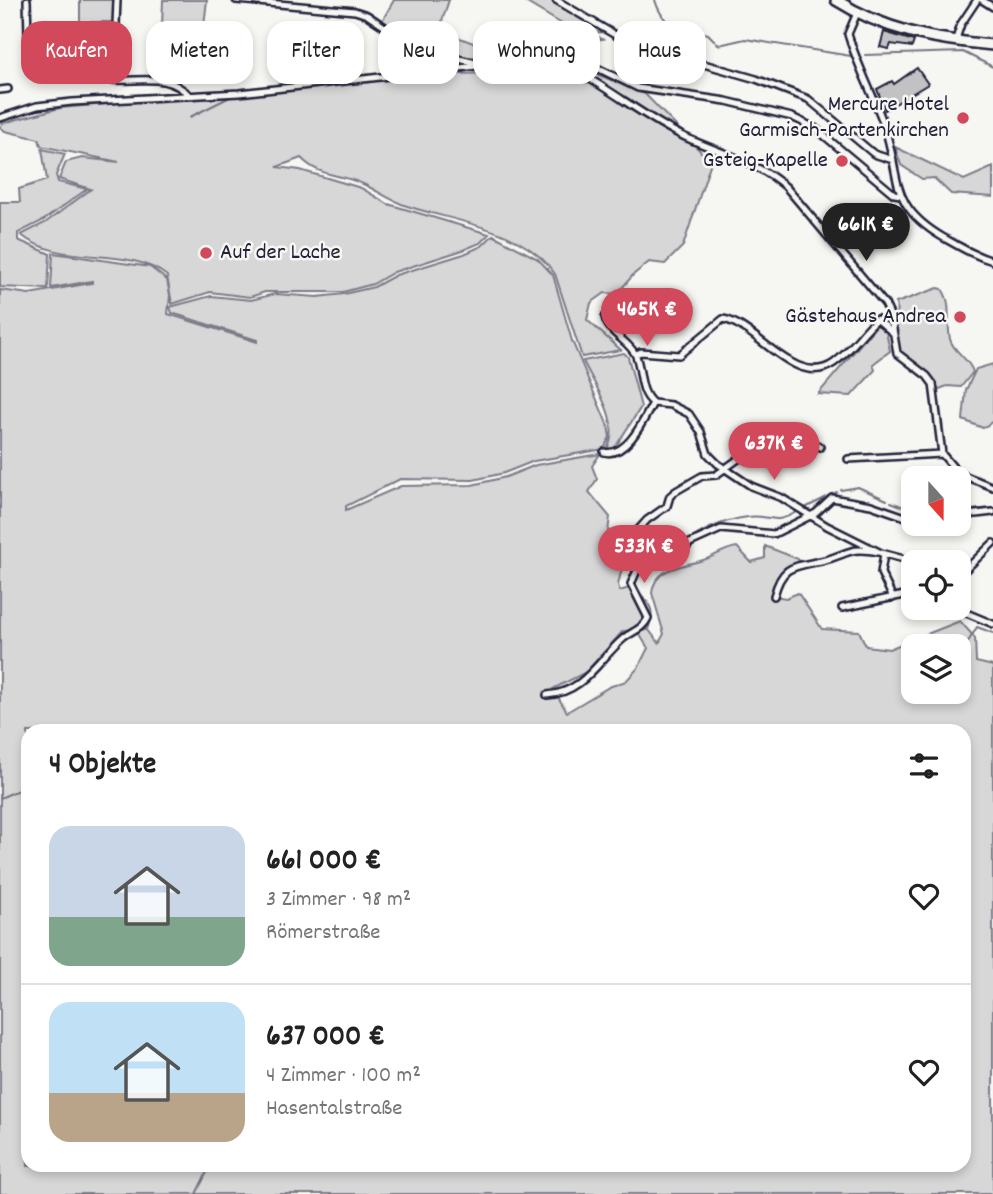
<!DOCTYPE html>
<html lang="de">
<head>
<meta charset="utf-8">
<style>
  body { margin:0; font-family:Dekko,sans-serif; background:#f6f6f6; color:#222; height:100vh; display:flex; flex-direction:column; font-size:26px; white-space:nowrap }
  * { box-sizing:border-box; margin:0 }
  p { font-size:23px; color:#767676 }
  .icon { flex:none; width:38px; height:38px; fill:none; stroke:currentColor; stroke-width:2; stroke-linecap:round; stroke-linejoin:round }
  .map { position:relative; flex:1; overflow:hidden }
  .panel { position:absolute; left:21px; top:724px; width:950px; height:448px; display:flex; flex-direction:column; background:#fff; border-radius:21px; box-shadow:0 4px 10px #0003 }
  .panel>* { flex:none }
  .banner { position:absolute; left:21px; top:21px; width:952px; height:63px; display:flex; gap:14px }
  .needle { width:46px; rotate:159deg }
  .controls { position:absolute; left:901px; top:466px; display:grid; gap:14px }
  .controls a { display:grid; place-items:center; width:70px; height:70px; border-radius:14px; background:#fff; box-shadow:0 4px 10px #0003; font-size:35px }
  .price { position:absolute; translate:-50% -60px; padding:0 16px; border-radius:24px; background:#d1495b; color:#fff; font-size:23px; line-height:46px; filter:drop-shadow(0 2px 4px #0008) }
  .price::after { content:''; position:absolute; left:50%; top:42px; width:21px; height:16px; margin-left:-10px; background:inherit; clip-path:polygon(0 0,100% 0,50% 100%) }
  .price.selected { background:#222; color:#fff }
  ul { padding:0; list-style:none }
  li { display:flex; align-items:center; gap:21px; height:175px; padding:0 28px }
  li+li { border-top:2px solid #e0e0e0 }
  li span { display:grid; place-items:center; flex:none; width:196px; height:140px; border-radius:21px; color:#555 }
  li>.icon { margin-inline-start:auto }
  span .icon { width:84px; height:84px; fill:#fffc; stroke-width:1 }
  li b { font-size:30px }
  h2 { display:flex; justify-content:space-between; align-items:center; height:84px; padding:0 28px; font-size:30px }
  .pill { padding:0 24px; border-radius:21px; background:#fff; box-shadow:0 4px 10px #0003; font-size:24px; line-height:63px }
  .pill.selected { background:#d1495b; color:#fff }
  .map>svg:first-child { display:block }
</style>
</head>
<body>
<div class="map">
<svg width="993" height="1194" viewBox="0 0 993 1194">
  <rect width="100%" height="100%" fill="#f6f6f2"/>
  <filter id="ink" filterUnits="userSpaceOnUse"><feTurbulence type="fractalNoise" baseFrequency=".0143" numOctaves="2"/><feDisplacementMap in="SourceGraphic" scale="14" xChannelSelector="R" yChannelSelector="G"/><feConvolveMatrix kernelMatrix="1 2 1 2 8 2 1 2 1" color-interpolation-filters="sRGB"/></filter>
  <g filter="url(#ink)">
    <path fill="#d7d7d7" stroke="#7c7c89" stroke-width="2" fill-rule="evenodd" d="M80,0H114V22H80Z
      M163,0H207L204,26H162Z
      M394,0H449L439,30L476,44L482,56C445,63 410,43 382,21Z
      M522,0H552L604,32L591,33L602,39L592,40L597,45Z
      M577,66L645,94L711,162L683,246L665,264L649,262L633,275L617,294L605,293L591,303L587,320L621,350L582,357L555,274C524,228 456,222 407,206C391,201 378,191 363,184C339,173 321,178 301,158L277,167L300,170L361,188L388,204L489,234L480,243L463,250L394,272L373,284L343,292H265L250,297L210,292L172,304L167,276C126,244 63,268 21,235L45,223L91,189L59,179L66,162L82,158L119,162L41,146L39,139L5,131L0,127L3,123L60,108L452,74L553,72Z
      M895,147L964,180L993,167V197L951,194L934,178L922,179L901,165Z
      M42,149L65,154L56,175L58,182L87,189L44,220L18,233V240L50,254L48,289L0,287V202H20L19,189L47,180Z
      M493,235L538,259L553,275L572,341L608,426L610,437L604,449L534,461L504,473L473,480L400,479L346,506V510L401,486L472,485L506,477L536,465L600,454L592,466L597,479L589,492L610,517L605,554L614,562L624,559L618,585L620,591L629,588L648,618L639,630L623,631L586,672L553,689L567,712L609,687L626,681L638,668L648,648L638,632L648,629L659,643L664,634L652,593C654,568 682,566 700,561C713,558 723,549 737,547L751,562L765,558V546L798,559L801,564L784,574L774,596L786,598L798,593L822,629L859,631L866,646L889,649L960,621L975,638L976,662L993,666V1194H0V290L29,294L92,283V281L51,288L53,253L150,267L167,280L170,295L168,314L257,342V340L172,313L170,307L211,296L251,300L275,294L317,297L344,294L374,287L396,275L464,254L482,246ZM914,646H959V691H914ZM28,732H964V1166H28Z
      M938,288L942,289C953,305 946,320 950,339C953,352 969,358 973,372L961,387L947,386L937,390C928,367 903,366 896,347C892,335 899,317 896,303Z
      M880,325L886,331L890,351L873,364L875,370L851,396L818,394L876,326Z
      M624,353L628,357L641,407L614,449L606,450C624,425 594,385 583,361Z
      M993,364V421L983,428L963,420L966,390L976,369Z"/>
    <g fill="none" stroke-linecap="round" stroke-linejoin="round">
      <path stroke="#757583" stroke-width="2" d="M655,0C660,17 670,29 689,29
        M693,30L708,34L719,45L745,39L851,56
        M865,55L963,52L993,67
        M362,82L465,72
        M190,117L232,96
        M841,490L858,487L887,500
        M891,502L914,511
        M805,508L837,492
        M970,510L993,508
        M959,511L965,510
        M678,549C697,532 723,520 748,517C769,514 775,526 796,512
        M635,580C639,603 660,601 648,629L639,632
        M959,657L977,627L993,633
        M0,798L28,786
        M196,1194L210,1166"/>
    </g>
    <path fill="#c2c2c4" stroke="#22223b" stroke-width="2" d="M884,32L914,41L912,47L891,44L889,49L880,47Z
      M917,68L928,84L885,110L877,89L892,81L894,84Z"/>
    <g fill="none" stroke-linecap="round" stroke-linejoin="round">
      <defs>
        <path id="minor" d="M27,0L28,35
          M236,0L355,11L367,15L418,49L480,64
          M556,0L627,42L756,79L808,99L874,154L893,160
          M982,0L993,7
          M857,13L848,34C857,65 873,94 884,125C902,179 887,205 944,238C960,247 975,256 993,261
          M116,25L117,0
          M955,42L961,24L977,0
          M569,63L583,75C617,94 649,120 685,137C719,153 757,161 786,187L885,304L891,317L897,353L927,376L933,384L942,454L958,473L993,487
          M58,74C76,75 94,79 112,80C142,82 167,72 190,96
          M0,90L8,89
          M0,118L37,106L72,102L239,93L486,65L552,68L583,61L638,88L726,101L792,117L815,128L894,194L901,195
          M605,317C609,335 630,341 636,356C642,371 639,392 653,403
          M636,354L641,352L679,355L723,319C756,324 796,390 834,363C851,351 862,332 877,319L892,332
          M604,452C627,458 644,419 653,403L671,405L689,414L701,432L708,454L718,464L751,486L782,498L827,526L881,553L915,562
          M848,459L942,454
          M959,516L993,512
          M622,548L647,520L667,506L670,496L676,491L702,476L716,475L751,450L770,442L793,439L813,442L820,447
          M884,554L881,573L893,598
          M959,576L993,543
          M774,596C782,565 793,567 821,561C849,555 846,546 878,552
          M959,606L964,612L993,624
          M842,608L914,593
          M547,695C584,693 599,659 624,638C633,631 643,629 648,618L631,584L639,566L685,549L690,543L721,529L774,534L816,513L832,498L871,505L914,520"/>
        <path id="primary" d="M836,0C885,31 936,40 993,45"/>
      </defs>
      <use href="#minor" stroke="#22223b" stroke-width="10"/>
      <use href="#primary" stroke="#22223b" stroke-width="14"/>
      <use href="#minor" stroke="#f6f6f2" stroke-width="5"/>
      <use href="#primary" stroke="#f6f6f2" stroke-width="9"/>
    </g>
  </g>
  <g fill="#d1495b" stroke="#f6f6f2" stroke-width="2.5">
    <circle cx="963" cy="118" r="7"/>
    <circle cx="842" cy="161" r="7"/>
    <circle cx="206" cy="253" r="7"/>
    <circle cx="960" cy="317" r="7"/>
  </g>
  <g text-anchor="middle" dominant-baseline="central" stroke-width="5" stroke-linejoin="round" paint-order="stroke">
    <g font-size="23" fill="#22223b" stroke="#f6f6f2" text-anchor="end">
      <text x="949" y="105">Mercure Hotel<tspan x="949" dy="26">Garmisch-Partenkirchen</tspan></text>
      <text x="828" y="161">Gsteig-Kapelle</text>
      <text x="220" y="253" text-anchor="start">Auf der Lache</text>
      <text x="946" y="317">Gästehaus Andrea</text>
    </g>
  </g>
</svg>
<div class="controls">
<a><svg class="needle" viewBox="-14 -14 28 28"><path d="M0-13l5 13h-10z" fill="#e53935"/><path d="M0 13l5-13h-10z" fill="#767676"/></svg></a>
<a><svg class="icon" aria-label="locate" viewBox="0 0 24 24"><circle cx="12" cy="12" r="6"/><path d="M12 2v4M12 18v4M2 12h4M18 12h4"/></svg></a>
<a><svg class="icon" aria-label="layers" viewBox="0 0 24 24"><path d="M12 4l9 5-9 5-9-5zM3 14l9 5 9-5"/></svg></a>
</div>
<b class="price selected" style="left:866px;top:263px">661K €</b>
<b class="price" style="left:647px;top:348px">465K €</b>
<b class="price" style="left:774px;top:482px">637K €</b>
<b class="price" style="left:644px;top:585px">533K €</b>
<div class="banner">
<a class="pill selected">Kaufen</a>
<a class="pill">Mieten</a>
<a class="pill">Filter</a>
<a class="pill">Neu</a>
<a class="pill">Wohnung</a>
<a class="pill">Haus</a>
</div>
<section class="panel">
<h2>4 Objekte<svg class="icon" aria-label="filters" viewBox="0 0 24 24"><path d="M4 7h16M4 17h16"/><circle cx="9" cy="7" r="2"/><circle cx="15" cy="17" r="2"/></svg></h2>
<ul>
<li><span style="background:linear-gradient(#c9d6e8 65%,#7fa58c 0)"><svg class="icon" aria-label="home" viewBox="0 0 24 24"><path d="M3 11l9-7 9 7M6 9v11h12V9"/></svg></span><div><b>661 000 €</b><p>3 Zimmer · 98 m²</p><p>Römerstraße</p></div><svg class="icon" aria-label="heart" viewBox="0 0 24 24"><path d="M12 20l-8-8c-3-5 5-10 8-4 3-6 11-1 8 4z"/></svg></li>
<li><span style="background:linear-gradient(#bfe0f5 65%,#b9a48a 0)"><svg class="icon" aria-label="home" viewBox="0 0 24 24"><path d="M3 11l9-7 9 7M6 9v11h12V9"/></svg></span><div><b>637 000 €</b><p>4 Zimmer · 100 m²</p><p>Hasentalstraße</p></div><svg class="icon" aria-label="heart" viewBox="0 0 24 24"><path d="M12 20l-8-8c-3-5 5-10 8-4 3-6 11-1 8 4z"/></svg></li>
</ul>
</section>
</div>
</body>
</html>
